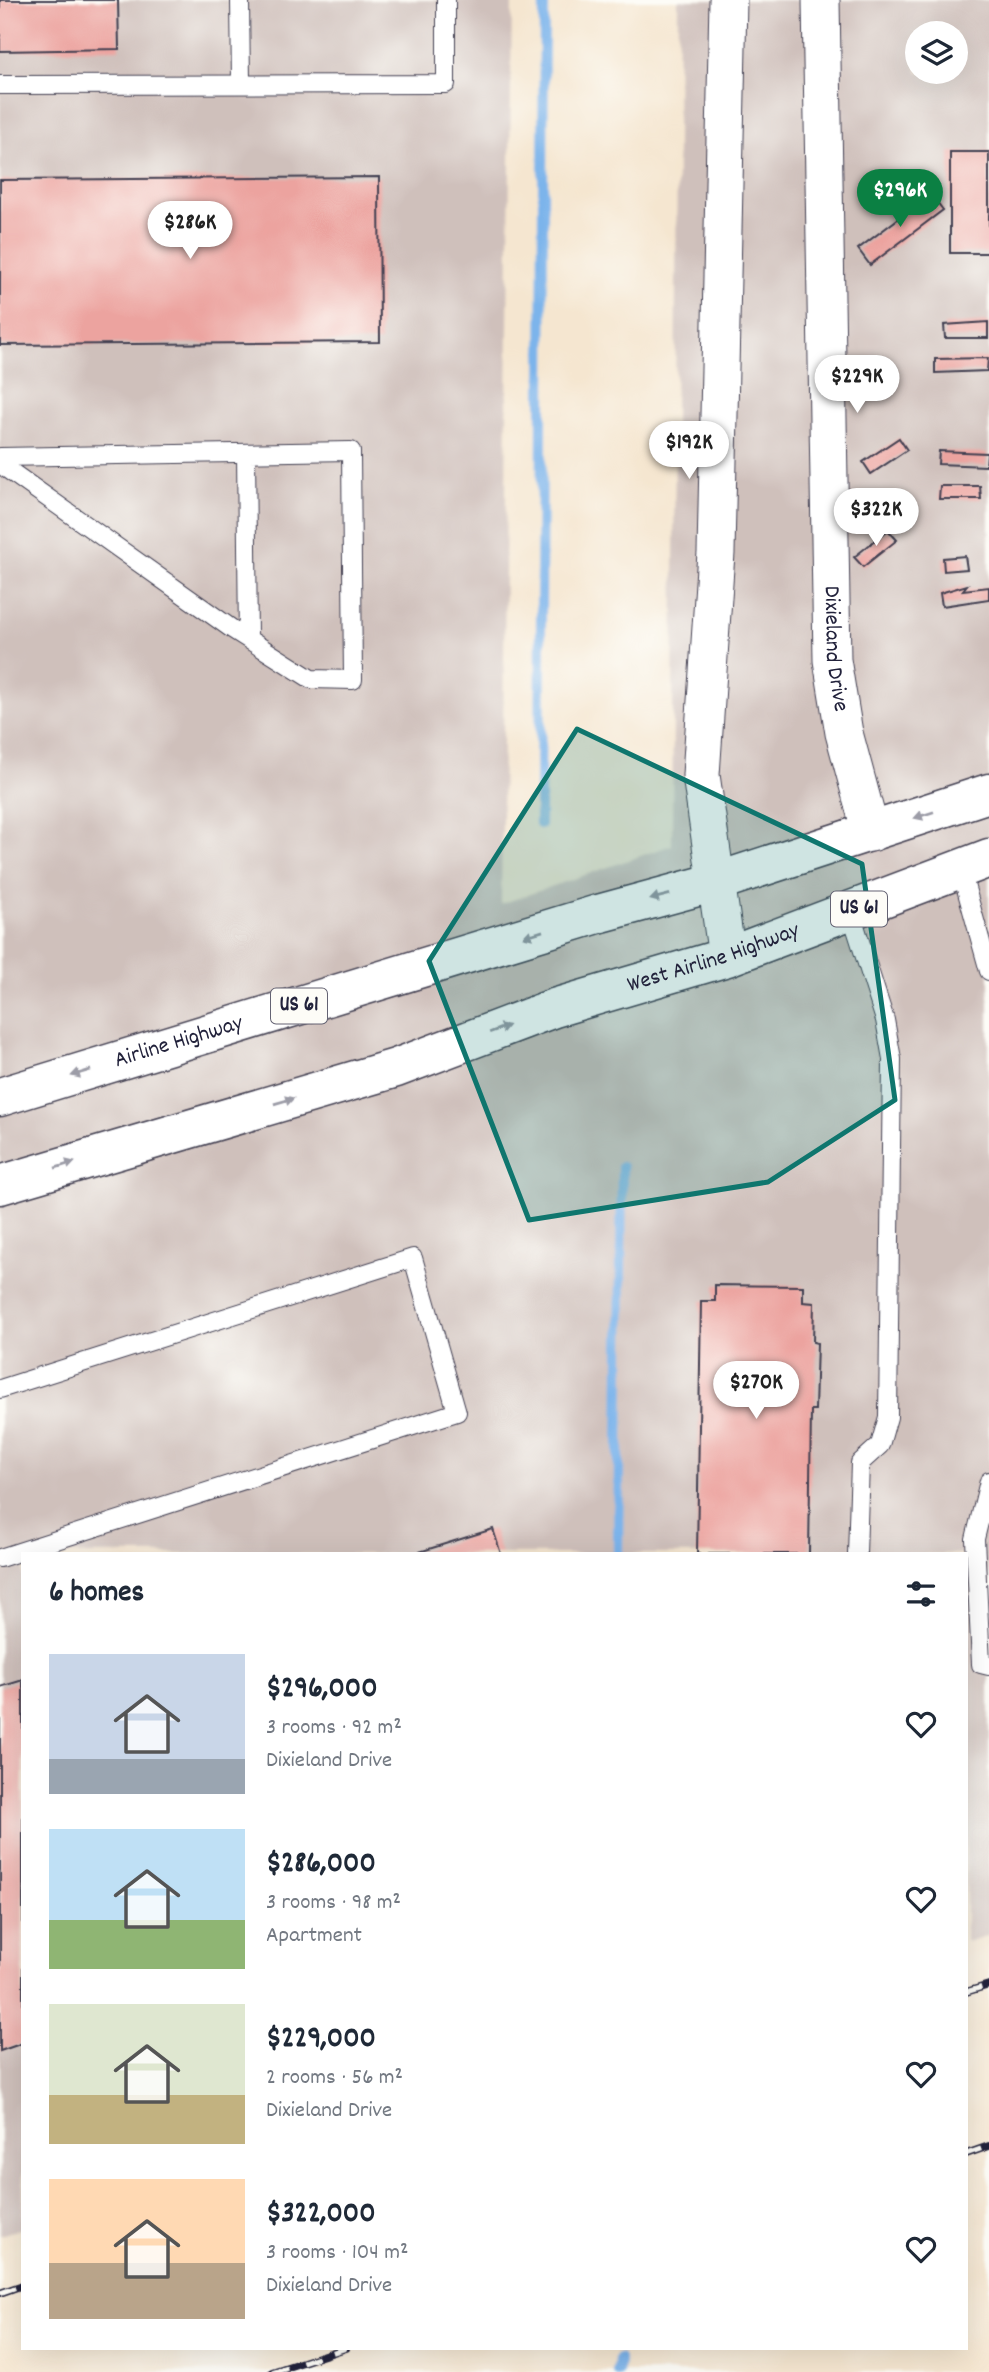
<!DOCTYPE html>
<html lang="en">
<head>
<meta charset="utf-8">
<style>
  body { margin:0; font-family:Dekko,sans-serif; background:#f6f6f7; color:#1f2937; height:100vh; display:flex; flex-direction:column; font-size:26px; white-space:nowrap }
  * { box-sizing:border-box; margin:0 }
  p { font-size:23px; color:#747a83 }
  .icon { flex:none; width:38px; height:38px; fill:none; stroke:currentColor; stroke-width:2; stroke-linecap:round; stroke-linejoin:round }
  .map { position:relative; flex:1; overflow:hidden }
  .drawer { position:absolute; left:21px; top:1552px; width:947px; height:798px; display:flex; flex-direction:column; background:#fff; border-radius:0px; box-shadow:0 7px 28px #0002 }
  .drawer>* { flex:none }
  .tools { position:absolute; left:905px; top:21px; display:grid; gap:14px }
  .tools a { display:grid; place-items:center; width:63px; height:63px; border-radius:50%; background:#fff; box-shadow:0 7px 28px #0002; font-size:35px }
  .price { position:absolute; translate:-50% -60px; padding:0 16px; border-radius:24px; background:#fff; color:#222; font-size:23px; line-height:46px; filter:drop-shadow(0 2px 4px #0008) }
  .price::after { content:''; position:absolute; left:50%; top:42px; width:21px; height:16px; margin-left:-10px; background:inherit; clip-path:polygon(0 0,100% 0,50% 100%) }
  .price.current { background:#0b8043; color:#fff }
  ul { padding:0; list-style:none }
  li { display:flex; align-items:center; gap:21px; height:175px; padding:0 28px }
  li span { display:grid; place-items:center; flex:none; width:196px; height:140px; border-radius:0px; color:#555 }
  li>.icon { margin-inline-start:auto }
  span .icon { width:84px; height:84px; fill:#fffc; stroke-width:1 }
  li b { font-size:30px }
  h2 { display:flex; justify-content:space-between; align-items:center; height:84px; padding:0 28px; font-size:30px }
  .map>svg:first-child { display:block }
</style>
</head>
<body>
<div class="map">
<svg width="989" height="2372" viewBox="0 0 989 2372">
  <rect width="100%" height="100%" fill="#fdfcf7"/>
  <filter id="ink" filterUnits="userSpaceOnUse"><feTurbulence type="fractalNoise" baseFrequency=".0143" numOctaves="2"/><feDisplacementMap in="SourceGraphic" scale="14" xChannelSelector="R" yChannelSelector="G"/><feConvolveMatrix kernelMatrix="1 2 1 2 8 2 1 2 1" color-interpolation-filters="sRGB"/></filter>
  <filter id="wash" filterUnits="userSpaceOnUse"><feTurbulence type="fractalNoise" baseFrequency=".00686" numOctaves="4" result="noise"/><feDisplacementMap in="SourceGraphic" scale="28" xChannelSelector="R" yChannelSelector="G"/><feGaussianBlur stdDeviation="1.57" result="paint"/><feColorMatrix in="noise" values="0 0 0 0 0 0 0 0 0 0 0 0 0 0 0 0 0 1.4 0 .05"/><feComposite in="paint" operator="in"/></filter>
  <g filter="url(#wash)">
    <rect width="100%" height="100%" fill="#f5e6d0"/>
    <path fill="#cfc0bb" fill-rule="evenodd" d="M0,0H512L501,904L672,845L678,0H989V1935L966,1942V1554H23V2228L0,2235ZM917,33H956V72H917Z"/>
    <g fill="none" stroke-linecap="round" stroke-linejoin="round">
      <path stroke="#7bb4eb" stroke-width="10" d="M540,824L544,0
        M618,1554L622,1167
        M618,2372L619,2359"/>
    </g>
    <g id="blocks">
      <path fill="#eca39f" d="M0,0H118L119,49L0,51Z
        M950,152H989V253H950Z
        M379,177L380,342L0,345V180Z
        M931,194L943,210L870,265L858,249Z
        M988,322V338H945L944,325Z
        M988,358L987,371L935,373V359Z
        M899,438L907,450L871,474L863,462Z
        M939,451L987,453L986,466L938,464Z
        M940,486H980L981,499H939Z
        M888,530L897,540L863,567L854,557Z
        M965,556L967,569L944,571L943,558Z
        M967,585L963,590L989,587V599L942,606L940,593Z
        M715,1285L803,1286V1302L814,1303L813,1342L817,1343L815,1410H811L809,1554H697L701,1301H715Z
        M493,1529L501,1554H416V1553Z
        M23,1680V2043L0,2051V1687Z"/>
    </g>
  </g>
  <g filter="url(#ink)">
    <use href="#blocks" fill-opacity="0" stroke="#423f51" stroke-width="2"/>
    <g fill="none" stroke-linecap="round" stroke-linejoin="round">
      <defs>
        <path id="lane" d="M240,0L241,83
          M0,85L446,84V0
          M246,453L248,639
          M0,457L351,451L353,680L311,679L232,629L0,464
          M960,867L989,971
          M851,913L885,1020L892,1059L888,1417L880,1445L860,1463L857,1554
          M0,1389L413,1258L457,1412L0,1558
          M989,1481L975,1539L981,1664L989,1666"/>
        <g id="street">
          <path id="s1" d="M821,0L832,660L844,733L871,833"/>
          <path d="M727,957L701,775L716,553L728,0"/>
        </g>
        <g id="highway">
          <path id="s2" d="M0,1097L598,914L716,882L989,793"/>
          <path id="s3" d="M0,1185L396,1068L554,1008L727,957L989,858"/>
        </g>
      </defs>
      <use href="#lane" stroke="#423f51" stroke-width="20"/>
      <use href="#street" stroke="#423f51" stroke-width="39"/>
      <use href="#highway" stroke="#423f51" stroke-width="41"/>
      <use href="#lane" stroke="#fff" stroke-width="18"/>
      <use href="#street" stroke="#fff" stroke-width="37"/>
      <use href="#highway" stroke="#fff" stroke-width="38"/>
      <defs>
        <path id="rail" d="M966,1992L989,1985
          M966,2154L989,2146
          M0,2293L23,2285
          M272,2372L346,2348"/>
      </defs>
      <use href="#rail" stroke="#22223b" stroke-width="8"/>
      <use href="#rail" stroke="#fdfcf7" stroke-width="5" stroke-dasharray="16" stroke-linecap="butt"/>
    </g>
    <defs><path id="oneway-solid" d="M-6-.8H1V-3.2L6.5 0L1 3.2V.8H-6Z" transform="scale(1.75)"/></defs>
    <g fill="#9c9ca7">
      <use href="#oneway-solid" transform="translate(924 815) rotate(162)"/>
      <use href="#oneway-solid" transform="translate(660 897) rotate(165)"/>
      <use href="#oneway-solid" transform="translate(533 934) rotate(163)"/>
      <use href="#oneway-solid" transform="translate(499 1029) rotate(-21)"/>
      <use href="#oneway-solid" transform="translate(81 1073) rotate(163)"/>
      <use href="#oneway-solid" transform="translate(284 1101) rotate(-16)"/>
      <use href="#oneway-solid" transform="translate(65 1165) rotate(-17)"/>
    </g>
  </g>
  <path fill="#0f766e" fill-opacity="0.2" stroke="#0f766e" stroke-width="5" stroke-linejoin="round" d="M577,729L862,864L895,1100L768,1182L529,1220L429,961Z"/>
  <g text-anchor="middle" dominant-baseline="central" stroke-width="5" stroke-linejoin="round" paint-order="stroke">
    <g fill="#fdfcf7" stroke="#646373" stroke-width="2">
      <rect x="831" y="891.5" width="56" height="35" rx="5"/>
      <rect x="271" y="988.5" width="56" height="35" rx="5"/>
    </g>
    <g font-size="21" font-weight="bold" fill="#22223b">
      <text x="859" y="909">US 61</text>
      <text x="299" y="1006">US 61</text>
    </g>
    <g font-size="23" fill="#22223b" stroke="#fdfcf7">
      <text stroke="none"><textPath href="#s1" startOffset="649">Dixieland Drive</textPath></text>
      <text stroke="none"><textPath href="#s3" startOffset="749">West Airline Highway</textPath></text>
      <text stroke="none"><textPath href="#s2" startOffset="187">Airline Highway</textPath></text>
    </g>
  </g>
</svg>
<div class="tools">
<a><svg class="icon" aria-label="layers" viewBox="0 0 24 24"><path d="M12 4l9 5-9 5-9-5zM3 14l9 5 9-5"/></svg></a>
</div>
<b class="price current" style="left:900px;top:229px">$296K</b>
<b class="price" style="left:190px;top:261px">$286K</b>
<b class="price" style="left:857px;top:415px">$229K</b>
<b class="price" style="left:689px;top:481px">$192K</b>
<b class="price" style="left:876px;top:548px">$322K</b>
<b class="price" style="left:756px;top:1421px">$270K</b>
<section class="drawer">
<h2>6 homes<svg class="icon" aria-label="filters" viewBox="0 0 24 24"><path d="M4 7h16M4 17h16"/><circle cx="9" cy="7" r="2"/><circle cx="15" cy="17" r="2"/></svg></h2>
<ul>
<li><span style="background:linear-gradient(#c9d6e8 75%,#9aa5b1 0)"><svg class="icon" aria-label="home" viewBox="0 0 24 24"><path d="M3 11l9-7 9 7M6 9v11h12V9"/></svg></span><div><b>$296,000</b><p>3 rooms · 92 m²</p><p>Dixieland Drive</p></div><svg class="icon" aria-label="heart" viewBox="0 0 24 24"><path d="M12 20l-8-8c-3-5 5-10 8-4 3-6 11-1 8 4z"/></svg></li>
<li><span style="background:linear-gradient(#bfe0f5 65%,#8fb573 0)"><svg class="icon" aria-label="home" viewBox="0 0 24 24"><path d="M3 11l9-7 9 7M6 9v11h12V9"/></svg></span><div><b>$286,000</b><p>3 rooms · 98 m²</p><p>Apartment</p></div><svg class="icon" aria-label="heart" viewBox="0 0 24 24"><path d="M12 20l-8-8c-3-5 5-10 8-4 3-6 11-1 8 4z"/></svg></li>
<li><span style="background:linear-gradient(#dfe7d0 65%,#c2b280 0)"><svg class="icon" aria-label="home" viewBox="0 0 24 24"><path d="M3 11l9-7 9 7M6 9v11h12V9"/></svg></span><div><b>$229,000</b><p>2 rooms · 56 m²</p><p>Dixieland Drive</p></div><svg class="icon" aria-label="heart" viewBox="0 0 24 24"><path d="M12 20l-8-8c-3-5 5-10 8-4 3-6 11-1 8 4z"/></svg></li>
<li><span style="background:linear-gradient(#ffd9b3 60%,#b9a48a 0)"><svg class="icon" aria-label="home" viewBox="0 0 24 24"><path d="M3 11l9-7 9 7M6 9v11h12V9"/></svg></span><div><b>$322,000</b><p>3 rooms · 104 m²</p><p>Dixieland Drive</p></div><svg class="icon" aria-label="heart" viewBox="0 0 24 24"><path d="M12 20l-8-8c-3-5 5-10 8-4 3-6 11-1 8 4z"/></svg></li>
</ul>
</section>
</div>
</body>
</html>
